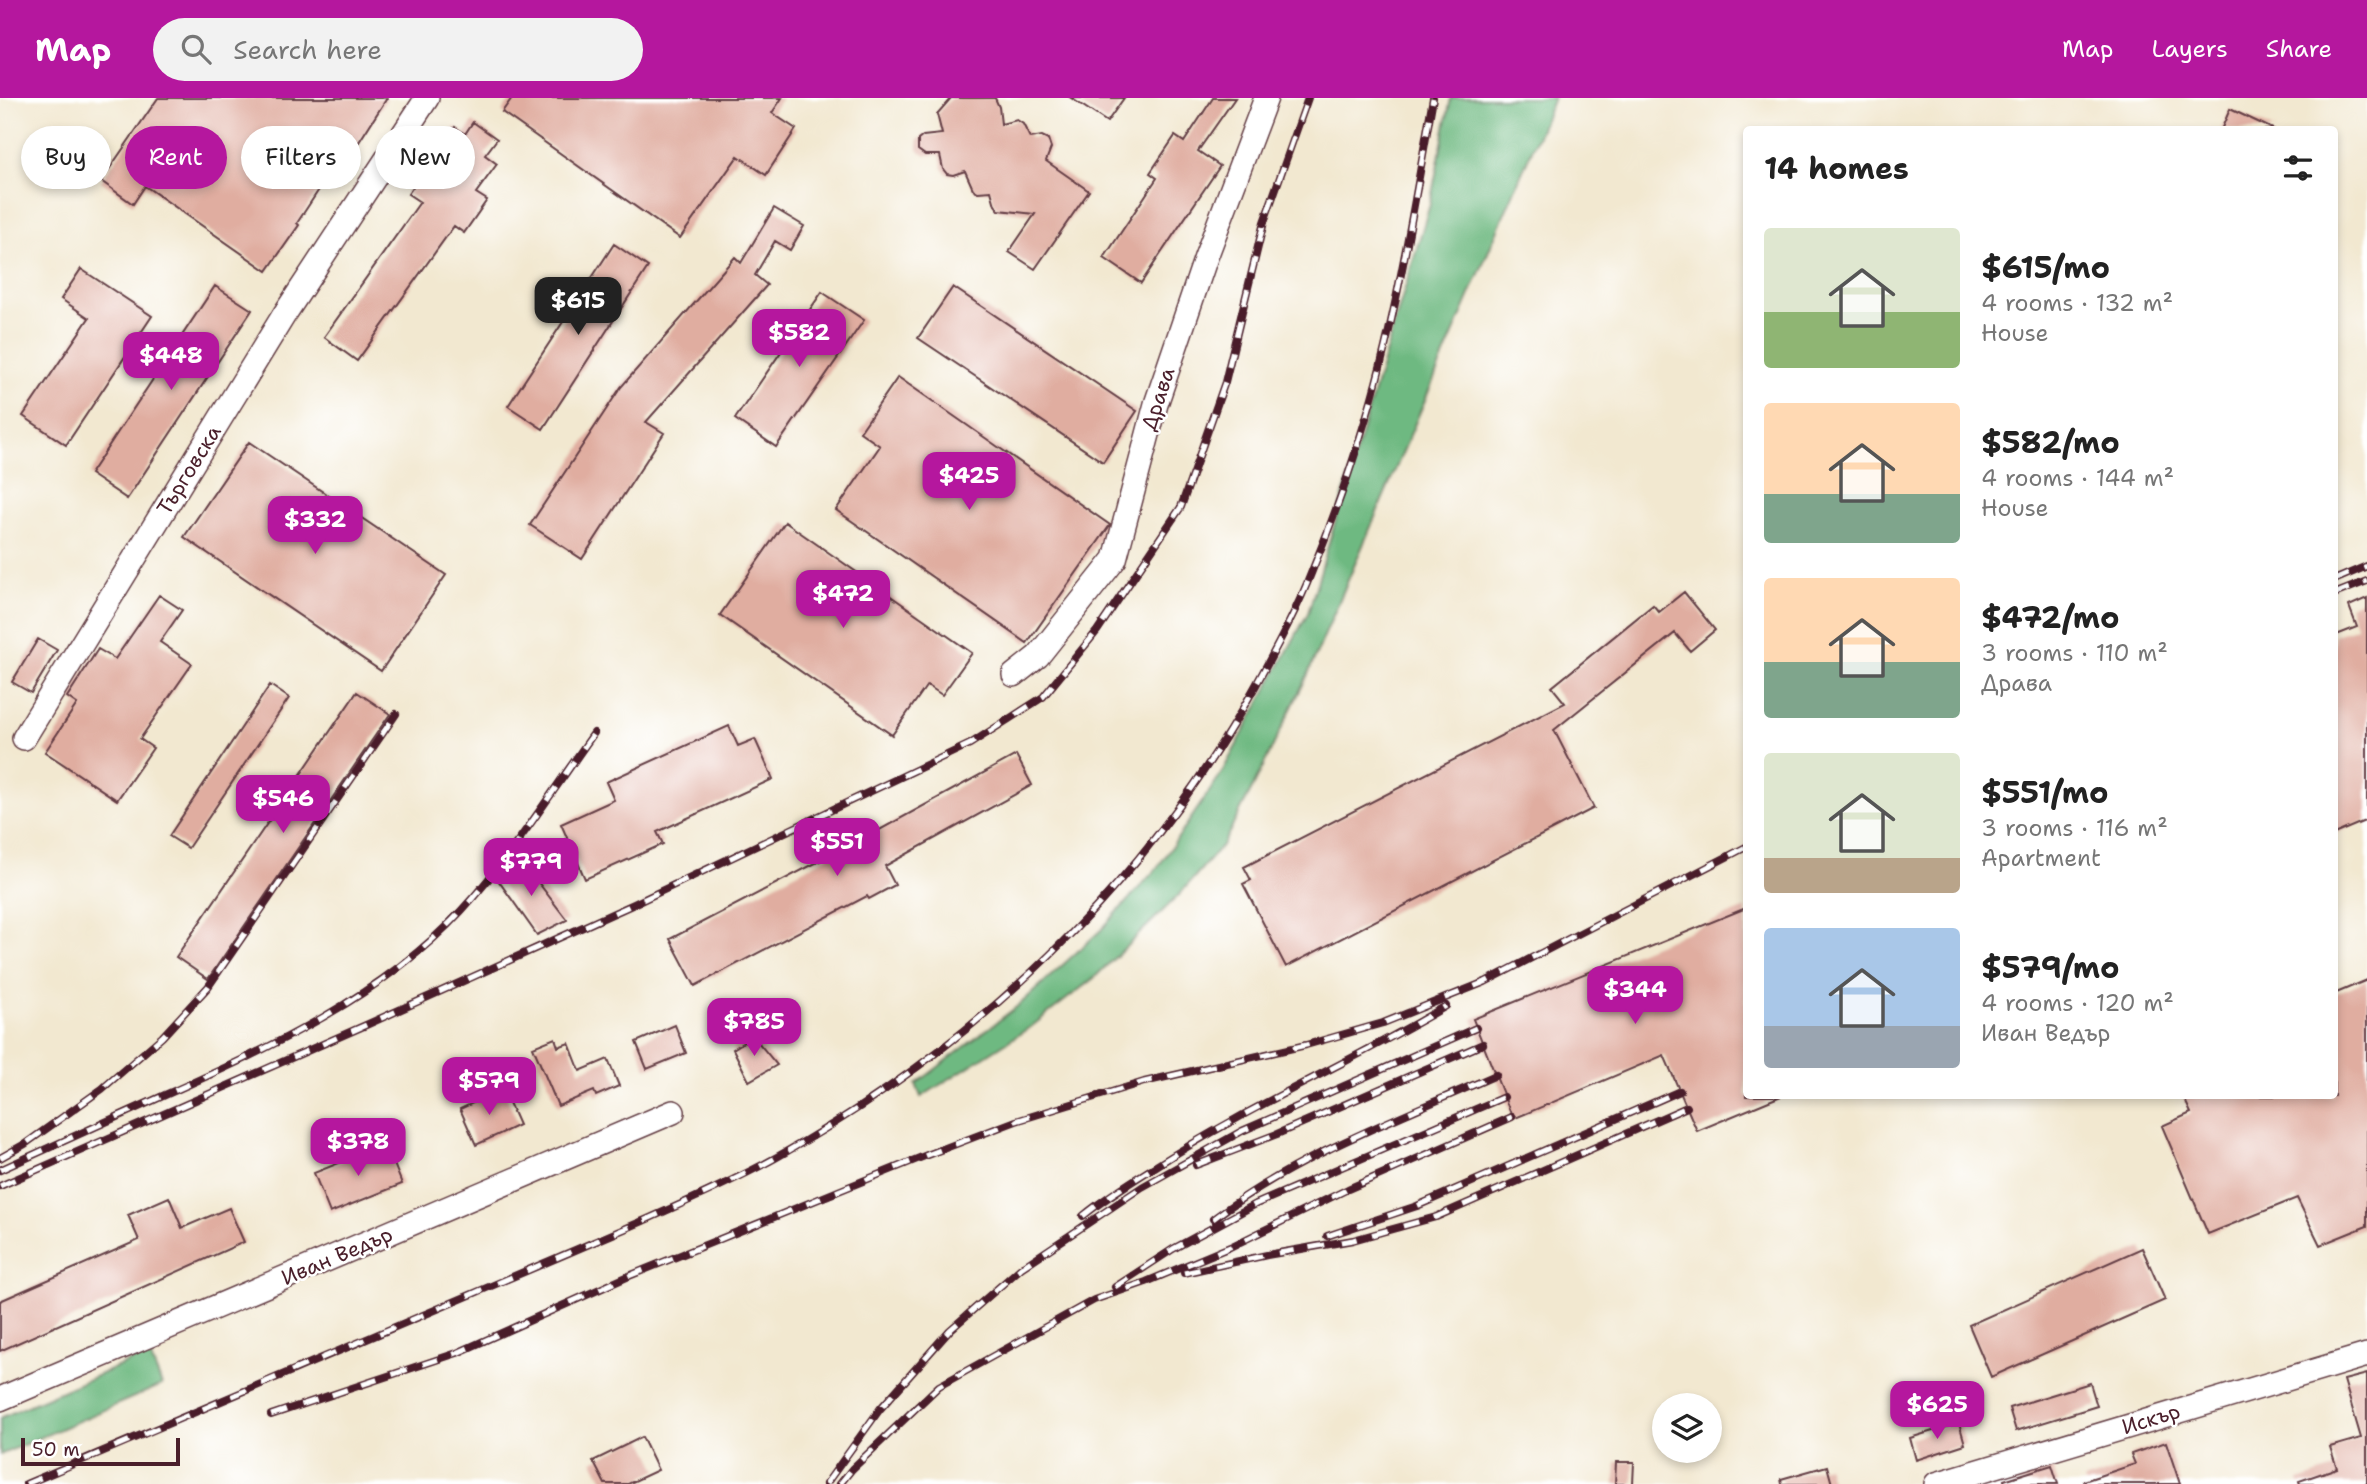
<!DOCTYPE html>
<html lang="en">
<head>
<meta charset="utf-8">
<style>
  body { margin:0; font-family:"Shantell Sans",sans-serif; background:#f2f2f2; color:#222; height:100vh; display:flex; flex-direction:column; font-size:26px; white-space:nowrap }
  * { box-sizing:border-box; margin:0 }
  p { font-size:23px; color:#767676 }
  .icon { flex:none; width:38px; height:38px; fill:none; stroke:currentColor; stroke-width:2; stroke-linecap:round; stroke-linejoin:round }
  .map { position:relative; flex:1; overflow:hidden }
  .side { position:absolute; left:1743px; top:28px; width:595px; height:973px; display:flex; flex-direction:column; background:#fff; border-radius:7px; box-shadow:0 4px 10px #0003 }
  .side>* { flex:none }
  .top-card { position:absolute; left:21px; top:28px; width:665px; height:63px; display:flex; gap:14px }
  .buttons { position:absolute; left:1652px; top:1295px; display:grid; gap:14px }
  .buttons a { display:grid; place-items:center; width:70px; height:70px; border-radius:50%; background:#fff; box-shadow:0 4px 10px #0003; font-size:35px }
  .scale { position:absolute; left:21px; bottom:18px; width:159px; box-sizing:border-box; padding-left:7px; border:4px solid #4a1f2b; border-top:0; font-size:19px; line-height:24px; white-space:nowrap; color:#4a1f2b; -webkit-text-stroke:5px #fff; paint-order:stroke }
  .price { position:absolute; translate:-50% -60px; padding:0 16px; border-radius:14px; background:#b5179e; color:#fff; font-size:23px; line-height:46px; filter:drop-shadow(0 2px 4px #0008) }
  .price::after { content:''; position:absolute; left:50%; top:42px; width:21px; height:16px; margin-left:-10px; background:inherit; clip-path:polygon(0 0,100% 0,50% 100%) }
  .price.selected { background:#222; color:#fff }
  ul { padding:0; list-style:none }
  li { display:flex; align-items:center; gap:21px; height:175px; padding:0 21px }
  li span { display:grid; place-items:center; flex:none; width:196px; height:140px; border-radius:7px; color:#555 }
  li>.icon { margin-inline-start:auto }
  span .icon { width:84px; height:84px; fill:#fffc; stroke-width:1 }
  li b { font-size:30px }
  h2 { display:flex; justify-content:space-between; align-items:center; height:84px; padding:0 21px; font-size:30px }
  .tag { padding:0 24px; border-radius:32px; background:#fff; box-shadow:0 4px 10px #0003; font-size:24px; line-height:63px }
  .tag.selected { background:#b5179e; color:#fff }
  header { display:flex; align-items:center; gap:42px; box-sizing:border-box; height:98px; padding:0 35px; background:#b5179e; color:#fff }
  header strong { font-size:33px }
  nav { display:flex; gap:38px; margin-inline-start:auto; font-size:24px }
  .search { width:490px; height:63px; background:#f2f2f2; display:flex; align-items:center; gap:18px; box-sizing:border-box; padding:0 24px; border-radius:38px; color:#767676; font-size:26px }
  .map>svg:first-child { display:block }
</style>
</head>
<body>
<header>
<strong>Map</strong>
<div class="search"><svg class="icon" aria-label="search" viewBox="0 0 24 24"><circle cx="10" cy="10" r="6"/><path d="M15 15l6 6"/></svg>Search here</div>
<nav><a>Map</a><a>Layers</a><a>Share</a></nav>
</header>
<div class="map">
<svg width="2367" height="1386" viewBox="0 0 2367 1386">
  <rect width="100%" height="100%" fill="#fff"/>
  <filter id="ink" filterUnits="userSpaceOnUse"><feTurbulence type="fractalNoise" baseFrequency=".0143" numOctaves="2"/><feDisplacementMap in="SourceGraphic" scale="14" xChannelSelector="R" yChannelSelector="G"/><feConvolveMatrix kernelMatrix="1 2 1 2 8 2 1 2 1" color-interpolation-filters="sRGB"/></filter>
  <filter id="wash" filterUnits="userSpaceOnUse"><feTurbulence type="fractalNoise" baseFrequency=".00686" numOctaves="4" result="noise"/><feDisplacementMap in="SourceGraphic" scale="28" xChannelSelector="R" yChannelSelector="G"/><feGaussianBlur stdDeviation="1.57" result="paint"/><feColorMatrix in="noise" values="0 0 0 0 0 0 0 0 0 0 0 0 0 0 0 0 0 1.4 0 .05"/><feComposite in="paint" operator="in"/></filter>
  <g filter="url(#wash)">
    <rect width="100%" height="100%" fill="#f2e8d0"/>
    <path fill="#6eb981" stroke="#5c6c56" stroke-width="2" d="M1451,0H1554L1308,576L1254,687L1223,746L1179,797L1094,880L1032,928L921,999L916,986L1019,907L1101,832L1158,769L1221,676L1308,515L1430,106Z
      M149,1255L162,1287L0,1357V1320Z"/>
    <g id="blocks">
      <path fill="#e0ada0" d="M158,0H387L357,47L351,43L297,125L299,127L267,173L145,88L133,106L101,83Z
        M512,0H782L772,15L796,31L766,77L738,58L680,140L502,14Z
        M951,0H995L999,9L1001,26L1017,22L1023,26L1030,40L1042,38L1048,41L1051,50L1046,63L1089,93L1035,171L1009,154L1035,116L999,112L995,107L991,93L978,94L973,91L965,73L953,77L947,76L943,71L940,57H925L918,52V42L923,38L942,36L937,16Z
        M1071,0H1124L1107,24Z
        M1213,0H1235L1198,53L1220,68L1141,185L1104,160L1157,80L1150,75L1175,38L1184,44Z
        M2230,11L2275,32H2221Z
        M473,24L497,41L485,57L497,66L476,95L487,102L464,135L454,128L357,263L324,239L420,104L408,96L455,29L465,36Z
        M774,110L804,128L790,152L775,143L755,177L767,187L646,324L664,335L582,461L530,427L621,289L735,159L741,165Z
        M614,146L648,169L543,331L508,308Z
        M81,171L152,218L66,347L23,318L89,220L61,201Z
        M215,188L252,212L127,401L90,376Z
        M953,189L1137,313L1103,364L918,240Z
        M822,194L864,222L776,349L735,321Z
        M898,279L1110,427L1027,545L836,412L880,348L860,334Z
        M249,344L446,477L381,573L184,439Z
        M785,424L972,555L942,597L927,587L892,637L720,517Z
        M1684,494L1715,532L1690,553L1675,535L1554,632L1594,710L1286,869L1243,786L1251,782L1244,769L1565,605L1552,589L1653,507L1659,514Z
        M159,497L182,512L160,544L192,566L140,641L153,650L117,702L45,654L77,606L67,599L98,551L115,561Z
        M2367,500V722L2334,736V538L2357,529L2349,508Z
        M38,541L57,552L31,595L12,584Z
        M270,587L289,600L188,750L169,738Z
        M357,594L390,616L208,881L176,859Z
        M729,628L738,648L755,641L773,681L657,734L663,746L585,781L561,726L614,702L606,684Z
        M1016,657L1032,687L885,768L895,787L869,801L867,798L695,888L670,841L833,756L834,757Z
        M518,758L567,822L537,837L498,782Z
        M1746,810V998H1781L1697,1033L1664,957L1513,1021L1473,921Z
        M2367,882V1128L2320,1147L2297,1100L2208,1136L2162,1028L2191,1015L2183,998H2334V896Z
        M675,927L686,955L647,971L636,944Z
        M753,938L777,967L749,983L733,951Z
        M555,940L558,949L569,945L580,973L608,961L619,988L596,998L594,993L558,1008L533,949Z
        M503,991L519,1027L476,1047L460,1011Z
        M386,1046L402,1086L330,1115L314,1075Z
        M169,1099L182,1130L229,1110L244,1144L0,1253V1203L139,1142L128,1117Z
        M2142,1150L2165,1202L1991,1279L1969,1227Z
        M2367,1276V1386H2300L2299,1383L2337,1370L2330,1349L2361,1340L2344,1282Z
        M2090,1285L2097,1308L2016,1333L2009,1310Z
        M1959,1325L1965,1346L1916,1362L1910,1340Z
        M642,1339L658,1372L628,1386H605L593,1363Z
        M2166,1344L2180,1386H2085L2084,1383L2135,1366L2131,1356Z
        M1616,1364H1634L1633,1386H1615Z
        M2052,1367L2058,1386H2005L2004,1382Z
        M1827,1368L1832,1386H1782L1781,1381Z"/>
    </g>
  </g>
  <g filter="url(#ink)">
    <use href="#blocks" fill-opacity="0" stroke="#633d44" stroke-width="2"/>
    <g fill="none" stroke-linecap="round" stroke-linejoin="round">
      <defs>
        <path id="street" d="M1014,577L1038,558L1115,461L1156,306L1206,159L1266,0
          M24,640L284,217L427,0
          M0,1301L673,1014
          M1936,1386L2367,1257"/>
      </defs>
      <use href="#street" stroke="#633d44" stroke-width="26"/>
      <use href="#street" stroke="#fff" stroke-width="23"/>
      <defs>
        <path id="rail" d="M2334,482L2367,468
          M2334,496L2367,483
          M0,1060L25,1046L102,991L162,939L208,889L396,616
          M1196,1067L1277,1036L1483,946
          M0,1072C55,1047 110,1022 165,997C268,951 383,898 461,813C511,759 551,695 594,635
          M0,1088L366,927L634,806L970,646L1043,599L1097,533L1181,409L1225,284L1264,124L1308,0
          M1083,1118C1105,1100 1129,1085 1153,1070C1247,1009 1350,965 1446,908
          M1213,1121C1297,1057 1399,1020 1496,977
          M1327,1138L1417,1108L1680,993
          M1184,1175L1267,1157L1353,1142L1436,1119L1687,1009
          M1115,1189L1173,1151L1256,1106L1504,999
          M271,1317L457,1255L629,1178L927,1057L1016,1023L1144,984L1306,947L1383,925L1485,884L1746,749
          M26,1386C160,1330 294,1271 428,1215C500,1184 571,1154 643,1123C688,1103 734,1083 777,1059C977,947 1145,789 1256,587C1276,550 1297,512 1312,473C1331,427 1348,380 1362,333C1396,225 1413,111 1433,0
          M826,1386L880,1311L950,1232L1021,1170L1142,1089L1242,1033L1476,930
          M840,1386L852,1371L939,1288L1094,1202L1146,1184L1230,1149L1348,1091L1512,1019"/>
      </defs>
      <use href="#rail" stroke="#4a1f2b" stroke-width="8"/>
      <use href="#rail" stroke="#fff" stroke-width="5" stroke-dasharray="16" stroke-linecap="butt"/>
    </g>
  </g>
  <g text-anchor="middle" dominant-baseline="central" stroke-width="5" stroke-linejoin="round" paint-order="stroke">
    <g font-size="21" fill="#4a1f2b" stroke="#fff">
      <text transform="translate(1158 301) rotate(-72)">Драва</text>
      <text transform="translate(189 372) rotate(-58)">Търговска</text>
      <text transform="translate(337 1158) rotate(-23)">Иван Ведър</text>
      <text transform="translate(2151 1321) rotate(-17)">Искър</text>
    </g>
  </g>
</svg>
<div class="buttons">
<a><svg class="icon" aria-label="layers" viewBox="0 0 24 24"><path d="M12 4l9 5-9 5-9-5zM3 14l9 5 9-5"/></svg></a>
</div>
<div class="scale">50 m</div>
<b class="price selected" style="left:578px;top:239px">$615</b>
<b class="price" style="left:799px;top:271px">$582</b>
<b class="price" style="left:171px;top:294px">$448</b>
<b class="price" style="left:969px;top:414px">$425</b>
<b class="price" style="left:315px;top:458px">$332</b>
<b class="price" style="left:843px;top:532px">$472</b>
<b class="price" style="left:283px;top:737px">$546</b>
<b class="price" style="left:837px;top:780px">$551</b>
<b class="price" style="left:531px;top:800px">$779</b>
<b class="price" style="left:1635px;top:928px">$344</b>
<b class="price" style="left:754px;top:960px">$785</b>
<b class="price" style="left:489px;top:1019px">$579</b>
<b class="price" style="left:358px;top:1080px">$378</b>
<b class="price" style="left:1937px;top:1343px">$625</b>
<div class="top-card">
<a class="tag">Buy</a>
<a class="tag selected">Rent</a>
<a class="tag">Filters</a>
<a class="tag">New</a>
</div>
<section class="side">
<h2>14 homes<svg class="icon" aria-label="filters" viewBox="0 0 24 24"><path d="M4 7h16M4 17h16"/><circle cx="9" cy="7" r="2"/><circle cx="15" cy="17" r="2"/></svg></h2>
<ul>
<li><span style="background:linear-gradient(#dfe7d0 60%,#8fb573 0)"><svg class="icon" aria-label="home" viewBox="0 0 24 24"><path d="M3 11l9-7 9 7M6 9v11h12V9"/></svg></span><div><b>$615/mo</b><p>4 rooms · 132 m²</p><p>House</p></div></li>
<li><span style="background:linear-gradient(#ffd9b3 65%,#7fa58c 0)"><svg class="icon" aria-label="home" viewBox="0 0 24 24"><path d="M3 11l9-7 9 7M6 9v11h12V9"/></svg></span><div><b>$582/mo</b><p>4 rooms · 144 m²</p><p>House</p></div></li>
<li><span style="background:linear-gradient(#ffd9b3 60%,#7fa58c 0)"><svg class="icon" aria-label="home" viewBox="0 0 24 24"><path d="M3 11l9-7 9 7M6 9v11h12V9"/></svg></span><div><b>$472/mo</b><p>3 rooms · 110 m²</p><p>Драва</p></div></li>
<li><span style="background:linear-gradient(#dfe7d0 75%,#b9a48a 0)"><svg class="icon" aria-label="home" viewBox="0 0 24 24"><path d="M3 11l9-7 9 7M6 9v11h12V9"/></svg></span><div><b>$551/mo</b><p>3 rooms · 116 m²</p><p>Apartment</p></div></li>
<li><span style="background:linear-gradient(#a9c7e8 70%,#9aa5b1 0)"><svg class="icon" aria-label="home" viewBox="0 0 24 24"><path d="M3 11l9-7 9 7M6 9v11h12V9"/></svg></span><div><b>$579/mo</b><p>4 rooms · 120 m²</p><p>Иван Ведър</p></div></li>
</ul>
</section>
</div>
</body>
</html>
